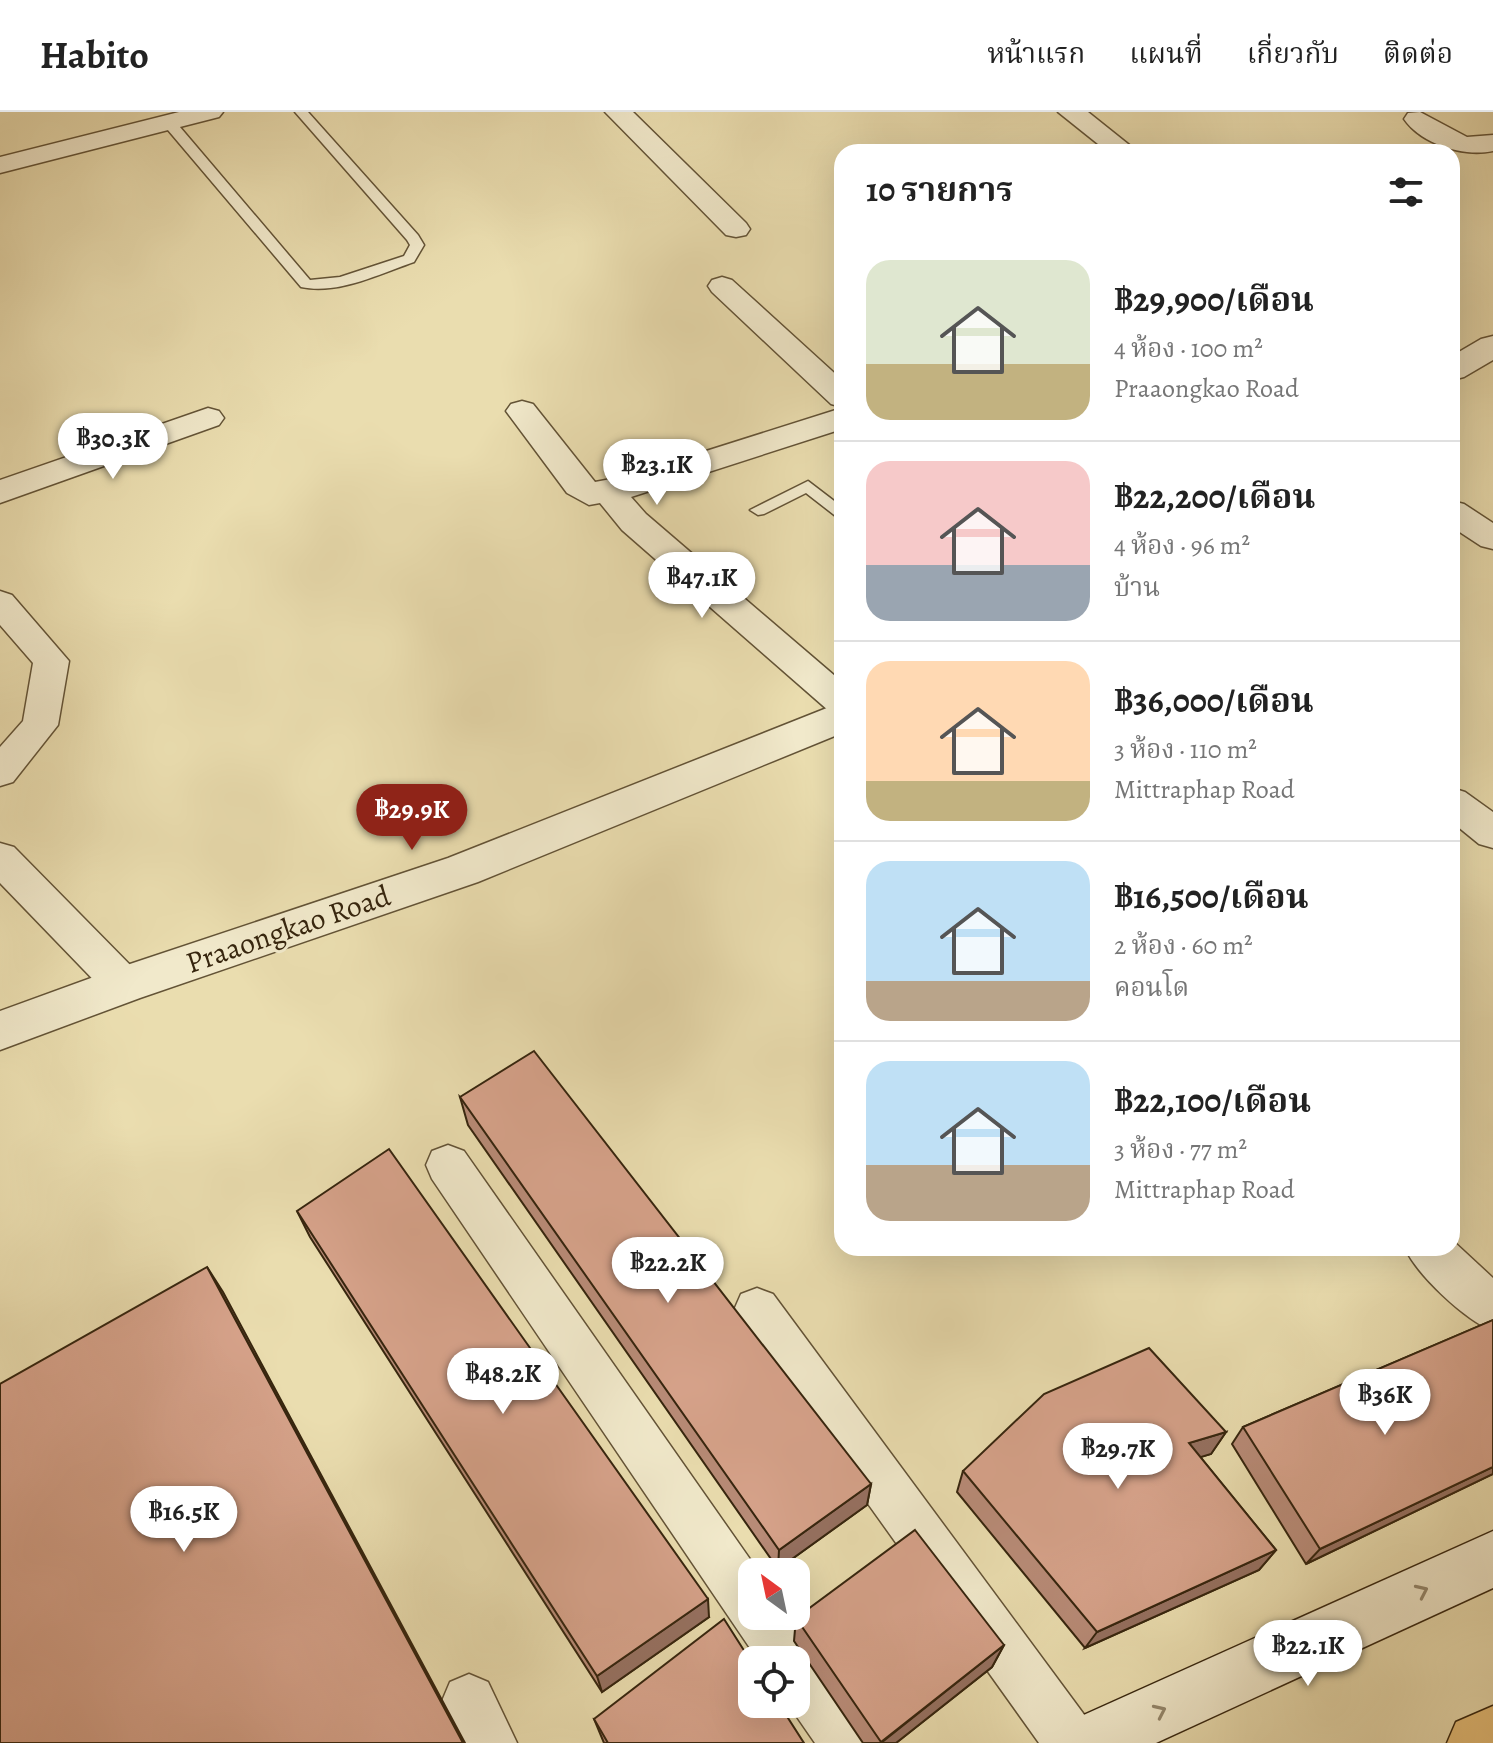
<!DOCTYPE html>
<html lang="th">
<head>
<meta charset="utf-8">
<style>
  body { margin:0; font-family:Alegreya,"Noto Serif Thai",serif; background:#f2f2f2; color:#222; height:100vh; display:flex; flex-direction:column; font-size:30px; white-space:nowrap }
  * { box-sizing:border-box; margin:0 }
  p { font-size:26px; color:#767676 }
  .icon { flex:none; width:44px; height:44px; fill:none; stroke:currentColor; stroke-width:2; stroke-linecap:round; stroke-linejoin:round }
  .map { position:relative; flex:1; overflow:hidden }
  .drawer { position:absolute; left:834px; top:32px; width:626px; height:1112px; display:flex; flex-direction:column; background:#fff; border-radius:24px; box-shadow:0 8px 32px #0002 }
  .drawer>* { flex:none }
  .needle { width:52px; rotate:327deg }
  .fabs { position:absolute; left:738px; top:1446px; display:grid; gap:16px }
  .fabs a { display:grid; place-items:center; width:72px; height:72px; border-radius:16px; background:#fff; box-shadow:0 8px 32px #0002; font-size:40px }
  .price { position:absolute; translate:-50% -68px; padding:0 18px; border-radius:28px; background:#fff; color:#222; font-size:26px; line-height:52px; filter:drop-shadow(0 2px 4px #0008) }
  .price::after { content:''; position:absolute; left:50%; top:48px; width:24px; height:18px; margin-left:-12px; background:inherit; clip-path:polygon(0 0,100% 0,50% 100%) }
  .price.on { background:#8f2418; color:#fff }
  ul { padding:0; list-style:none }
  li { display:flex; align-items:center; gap:24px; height:200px; padding:0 32px }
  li+li { border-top:2px solid #e0e0e0 }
  li span { display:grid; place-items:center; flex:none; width:224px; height:160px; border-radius:24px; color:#555 }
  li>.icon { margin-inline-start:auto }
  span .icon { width:96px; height:96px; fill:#fffc; stroke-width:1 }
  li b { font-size:34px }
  h2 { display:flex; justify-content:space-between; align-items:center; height:96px; padding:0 32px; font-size:34px }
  header { display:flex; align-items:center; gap:48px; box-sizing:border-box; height:112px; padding:0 40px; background:#fff; border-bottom:2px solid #e0e0e0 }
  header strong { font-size:38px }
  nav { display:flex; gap:44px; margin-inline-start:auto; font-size:28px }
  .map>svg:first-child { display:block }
</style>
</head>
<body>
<header>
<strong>Habito</strong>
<nav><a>หน้าแรก</a><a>แผนที่</a><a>เกี่ยวกับ</a><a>ติดต่อ</a></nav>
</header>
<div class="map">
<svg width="1493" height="1631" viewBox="0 0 1493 1631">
  <rect width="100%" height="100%" fill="#eaddaf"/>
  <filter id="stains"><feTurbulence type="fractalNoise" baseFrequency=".0025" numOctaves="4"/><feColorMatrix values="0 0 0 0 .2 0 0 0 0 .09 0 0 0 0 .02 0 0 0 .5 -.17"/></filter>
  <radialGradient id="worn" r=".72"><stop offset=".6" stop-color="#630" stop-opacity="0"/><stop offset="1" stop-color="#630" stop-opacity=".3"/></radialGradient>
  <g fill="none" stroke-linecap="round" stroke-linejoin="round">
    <defs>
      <path id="service" d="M295,0H308L418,123L424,133L414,150C379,162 338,183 301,175L162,11L174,8L310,168L340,165L404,144L410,133L407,128Z
        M808,369L842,395V409L806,381L764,402L758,403L750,398Z"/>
      <path id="minor" d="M179,0H223L219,5L0,61V45Z
        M605,0H633L746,111L750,117L746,123L736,125L726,123Z
        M1058,0H1088L1138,40H1108Z
        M1420,0L1467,25L1493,23V39C1464,45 1422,33 1404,7L1408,1Z
        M722,165L732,168L842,268V295L831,292L712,180L708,174L712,168Z
        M522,289L533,292L595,370L627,364L842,296V317L631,385L646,402L842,570V603L829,599L622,418L600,391L589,393L567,381L506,299L511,292Z
        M208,296L219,299L224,306L219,313L0,391V368Z
        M1452,389L1464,392L1493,411V437L1481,434L1452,415Z
        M0,479L12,483L69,549L58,613L13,670L0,674V635L23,609L33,551L0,513Z
        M1452,676L1465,680L1493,700V736L1479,732L1452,710Z
        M0,731L14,735L138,861L144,873L138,885L124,890L110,885L0,771Z
        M448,1033L464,1039L759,1460H752V1504H791L866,1612L874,1631H815L788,1592H796V1548H758L432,1067L426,1053L432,1039Z
        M1452,1128L1493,1166V1219C1465,1208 1417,1163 1405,1136H1452Z
        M757,1176L773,1182L1091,1612L1099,1631H1039L741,1214L734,1198L741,1182Z
        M469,1562L488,1570L517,1631H461L442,1589L450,1570Z"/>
      <path id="tertiary" d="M1493,224V248L1464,265L1452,268V244L1481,227Z
        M842,590V621L478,770L140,886L0,938V899L124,854L448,746Z"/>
      <path id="secondary" d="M1493,1419V1476L1156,1631H1059L1068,1610Z"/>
      <path id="primary" d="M1493,1594V1631H1447L1456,1610Z"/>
    </defs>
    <use href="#service" stroke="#635336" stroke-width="3"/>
    <use href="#minor" stroke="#635336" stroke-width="3"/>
    <use href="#tertiary" stroke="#635336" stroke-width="3"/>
    <use href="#secondary" stroke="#36250e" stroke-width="3"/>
    <use href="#primary" stroke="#36250e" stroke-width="3"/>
    <use href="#service" fill="#f1e9cb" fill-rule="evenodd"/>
    <use href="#minor" fill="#f1e9cb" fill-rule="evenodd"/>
    <use href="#tertiary" fill="#f1e9cb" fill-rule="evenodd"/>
    <use href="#secondary" fill="#f1e9cb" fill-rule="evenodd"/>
    <use href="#primary" fill="#e5be78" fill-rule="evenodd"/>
  </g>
  <path fill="#b88b77" stroke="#36250e" stroke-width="2" d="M460,985L871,1372L867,1393L778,1457L468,1013Z
    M297,1099L709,1505L602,1580L310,1125Z
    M1493,1208V1362L1306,1452L1232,1332L1243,1315Z
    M1226,1320L1211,1342L1200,1345L1276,1438L1259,1458L1085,1536L957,1380L963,1359Z
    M796,1506L1004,1533L992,1555L896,1631H863L794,1529Z
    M594,1607L804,1631H604Z"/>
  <path fill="#967161" stroke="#36250e" stroke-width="2" d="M207,1155L223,1180L465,1631H463Z
    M1226,1320L1211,1342L1175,1353L1189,1331Z
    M1493,1355V1362L1306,1452L1320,1437Z
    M871,1372L867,1393L778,1457L779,1438Z
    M1276,1438L1259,1458L1085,1536L1097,1520Z
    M708,1487L709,1505L602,1580L597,1564Z
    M1004,1533L992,1555L896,1631H881Z"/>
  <path fill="#d6a28a" stroke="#36250e" stroke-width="2" d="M534,939L871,1372L779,1438L460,985Z
    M389,1037L708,1487L597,1564L297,1099Z
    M207,1155L463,1631H0V1272Z
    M1493,1208V1355L1320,1437L1243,1315Z
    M1149,1236L1226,1320L1189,1331L1276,1438L1097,1520L963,1359L1044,1282Z
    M915,1418L1004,1533L881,1630L796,1506Z
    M724,1507L752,1551V1592H779L804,1631H608L594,1607Z"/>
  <defs><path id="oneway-chevron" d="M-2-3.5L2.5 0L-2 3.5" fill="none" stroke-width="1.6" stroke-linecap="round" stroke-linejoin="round" transform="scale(2)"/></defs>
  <g stroke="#94876c">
    <use href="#oneway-chevron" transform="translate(1422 1479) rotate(-25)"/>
    <use href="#oneway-chevron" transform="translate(1160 1599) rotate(-25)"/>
  </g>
  <g text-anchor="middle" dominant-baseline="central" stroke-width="6" stroke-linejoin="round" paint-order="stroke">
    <g font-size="30" fill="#36250e" stroke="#f1e9cb">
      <text transform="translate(288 817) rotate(-19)">Praaongkao Road</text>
    </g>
  </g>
  <rect width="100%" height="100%" filter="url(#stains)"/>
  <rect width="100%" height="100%" fill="url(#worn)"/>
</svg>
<div class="fabs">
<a><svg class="needle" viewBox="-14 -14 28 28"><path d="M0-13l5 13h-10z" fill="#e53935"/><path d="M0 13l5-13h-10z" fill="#767676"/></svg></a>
<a><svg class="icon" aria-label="locate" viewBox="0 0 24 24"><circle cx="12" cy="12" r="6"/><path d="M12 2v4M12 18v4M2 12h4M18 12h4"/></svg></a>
</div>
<b class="price" style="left:113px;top:369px">฿30.3K</b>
<b class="price" style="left:657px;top:395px">฿23.1K</b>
<b class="price" style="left:702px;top:508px">฿47.1K</b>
<b class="price on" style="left:412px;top:740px">฿29.9K</b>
<b class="price" style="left:668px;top:1193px">฿22.2K</b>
<b class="price" style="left:503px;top:1304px">฿48.2K</b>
<b class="price" style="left:1385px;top:1325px">฿36K</b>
<b class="price" style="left:1118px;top:1379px">฿29.7K</b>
<b class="price" style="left:184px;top:1442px">฿16.5K</b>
<b class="price" style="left:1308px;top:1576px">฿22.1K</b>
<section class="drawer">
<h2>10 รายการ<svg class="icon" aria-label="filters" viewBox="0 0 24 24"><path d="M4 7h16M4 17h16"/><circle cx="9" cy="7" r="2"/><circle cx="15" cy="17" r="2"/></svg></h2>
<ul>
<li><span style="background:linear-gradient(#dfe7d0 65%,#c2b280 0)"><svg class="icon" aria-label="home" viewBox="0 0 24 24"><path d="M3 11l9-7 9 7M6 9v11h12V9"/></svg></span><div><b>฿29,900/เดือน</b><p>4 ห้อง · 100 m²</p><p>Praaongkao Road</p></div></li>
<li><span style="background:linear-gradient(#f6c9c9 65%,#9aa5b1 0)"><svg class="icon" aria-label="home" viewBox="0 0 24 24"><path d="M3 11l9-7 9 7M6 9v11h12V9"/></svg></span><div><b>฿22,200/เดือน</b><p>4 ห้อง · 96 m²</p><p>บ้าน</p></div></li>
<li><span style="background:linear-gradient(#ffd9b3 75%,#c2b280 0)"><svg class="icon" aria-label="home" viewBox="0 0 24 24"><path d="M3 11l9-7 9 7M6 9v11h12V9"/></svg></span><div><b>฿36,000/เดือน</b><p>3 ห้อง · 110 m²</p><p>Mittraphap Road</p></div></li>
<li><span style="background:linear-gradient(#bfe0f5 75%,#b9a48a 0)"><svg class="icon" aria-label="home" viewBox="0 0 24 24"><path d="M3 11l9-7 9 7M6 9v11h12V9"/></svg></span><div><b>฿16,500/เดือน</b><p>2 ห้อง · 60 m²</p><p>คอนโด</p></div></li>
<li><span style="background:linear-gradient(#bfe0f5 65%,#b9a48a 0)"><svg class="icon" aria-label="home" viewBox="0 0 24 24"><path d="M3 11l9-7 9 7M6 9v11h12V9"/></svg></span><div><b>฿22,100/เดือน</b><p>3 ห้อง · 77 m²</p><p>Mittraphap Road</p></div></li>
</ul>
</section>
</div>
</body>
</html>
